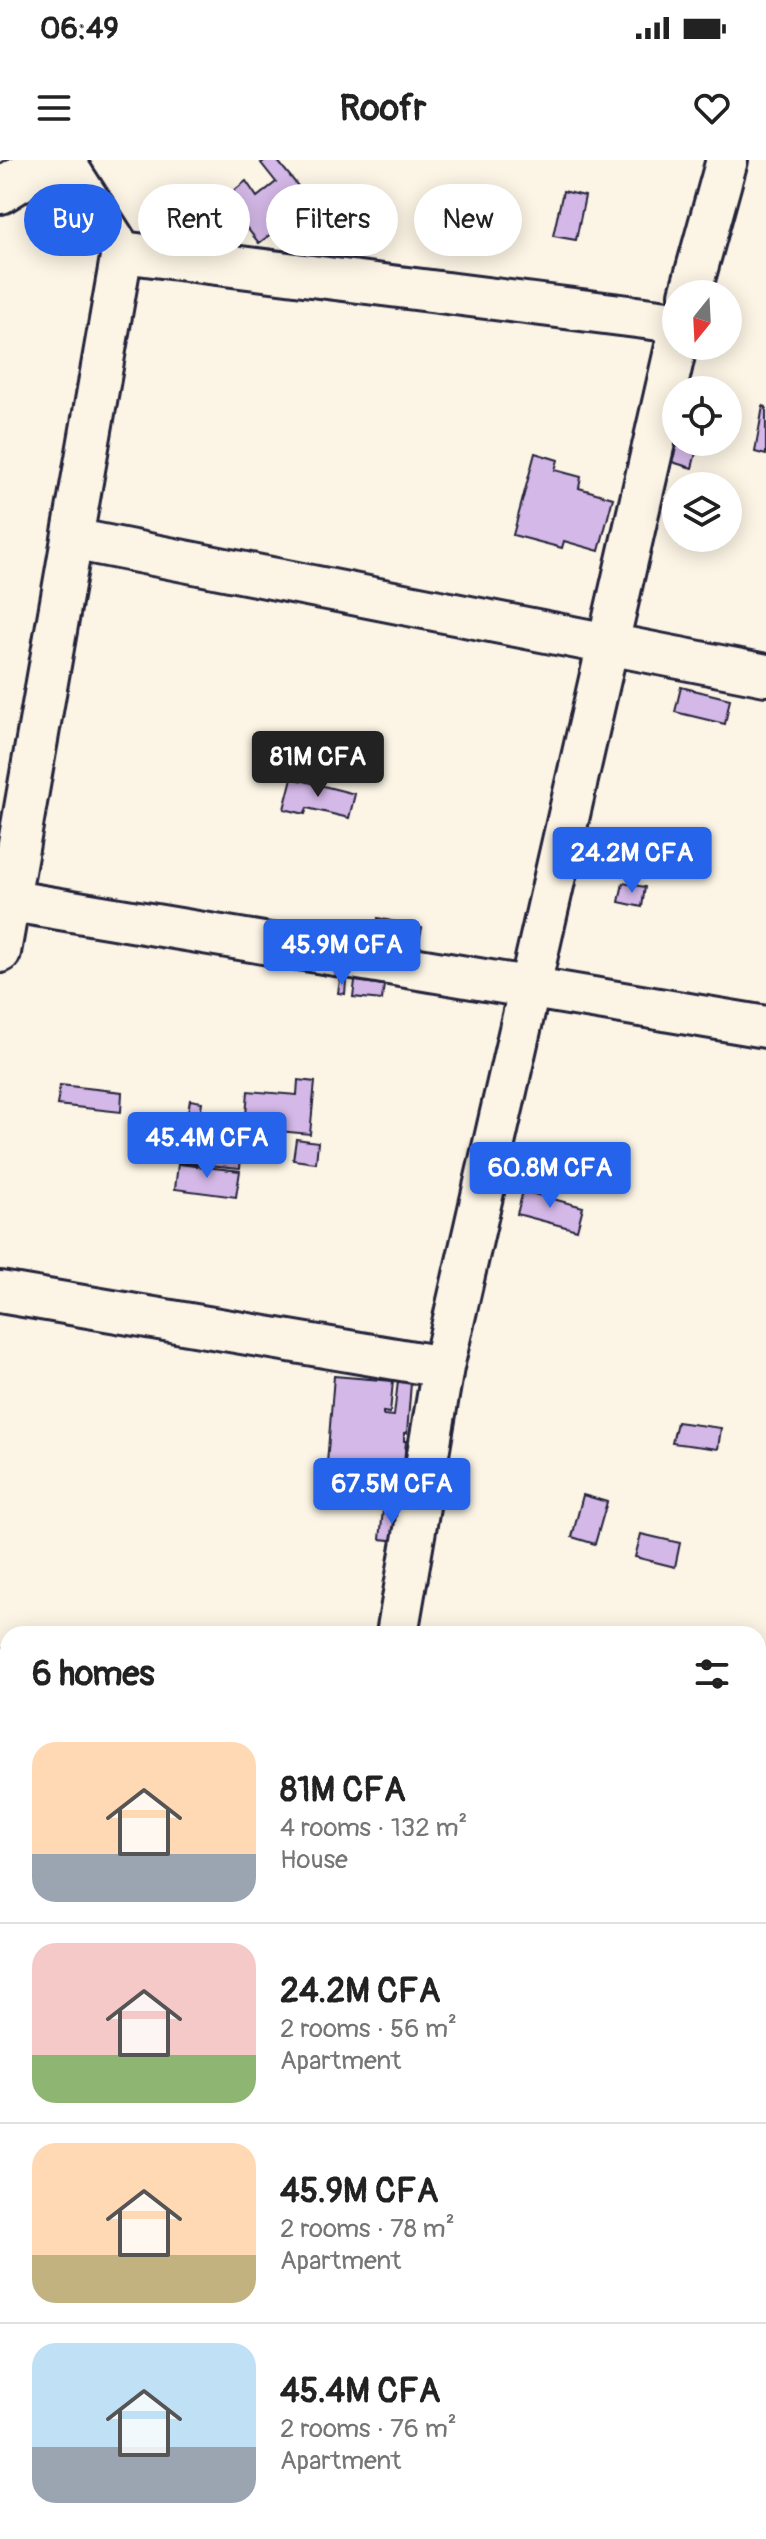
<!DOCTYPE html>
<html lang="en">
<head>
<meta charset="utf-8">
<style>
  body { margin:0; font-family:Pangolin,sans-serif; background:#f6f6f6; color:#222; height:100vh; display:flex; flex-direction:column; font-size:30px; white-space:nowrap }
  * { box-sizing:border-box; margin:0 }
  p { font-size:26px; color:#767676 }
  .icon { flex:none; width:44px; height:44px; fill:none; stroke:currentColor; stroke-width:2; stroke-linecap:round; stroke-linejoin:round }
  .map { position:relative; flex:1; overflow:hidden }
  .drawer { position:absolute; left:0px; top:1466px; width:766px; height:914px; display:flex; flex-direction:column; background:#fff; border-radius:24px 24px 0 0; box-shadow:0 4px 20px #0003 }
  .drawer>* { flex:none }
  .top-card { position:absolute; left:24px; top:24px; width:718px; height:72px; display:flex; gap:16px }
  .needle { width:52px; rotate:198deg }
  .buttons { position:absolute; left:662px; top:120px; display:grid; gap:16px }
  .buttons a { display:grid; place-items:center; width:80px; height:80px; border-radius:50%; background:#fff; box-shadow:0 4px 20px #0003; font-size:40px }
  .price { position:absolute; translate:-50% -68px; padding:0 18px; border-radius:8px; background:#2563eb; color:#fff; font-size:26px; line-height:52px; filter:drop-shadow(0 2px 4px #0008) }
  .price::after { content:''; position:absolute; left:50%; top:48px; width:24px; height:18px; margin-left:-12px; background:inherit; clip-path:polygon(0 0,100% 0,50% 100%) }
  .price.current { background:#222; color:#fff }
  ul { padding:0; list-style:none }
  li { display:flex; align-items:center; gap:24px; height:200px; padding:0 32px }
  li+li { border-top:2px solid #e0e0e0 }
  li span { display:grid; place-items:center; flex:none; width:224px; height:160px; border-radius:24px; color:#555 }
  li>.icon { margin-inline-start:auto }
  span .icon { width:96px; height:96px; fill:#fffc; stroke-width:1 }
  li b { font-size:34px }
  h2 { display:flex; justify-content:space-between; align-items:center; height:96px; padding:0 32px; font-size:34px }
  .chip { padding:0 28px; border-radius:36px; background:#fff; box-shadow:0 4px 20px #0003; font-size:28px; line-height:72px }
  .chip.current { background:#2563eb; color:#fff }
  .status { display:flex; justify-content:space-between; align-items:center; height:56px; padding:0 40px; background:#fff; direction:ltr }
  .status svg { height:22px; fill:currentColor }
  header { display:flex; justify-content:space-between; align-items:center; height:104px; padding:0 32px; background:#fff; font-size:36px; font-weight:700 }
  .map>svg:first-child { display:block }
</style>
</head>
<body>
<div class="status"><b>06:49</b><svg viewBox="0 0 49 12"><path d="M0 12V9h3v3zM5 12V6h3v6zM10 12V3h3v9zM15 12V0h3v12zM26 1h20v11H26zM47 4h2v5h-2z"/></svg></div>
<header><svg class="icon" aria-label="menu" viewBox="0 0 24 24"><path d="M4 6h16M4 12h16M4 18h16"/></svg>Roofr<svg class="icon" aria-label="heart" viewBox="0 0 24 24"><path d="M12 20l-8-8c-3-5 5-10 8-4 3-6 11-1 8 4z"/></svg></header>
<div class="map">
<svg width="766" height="2379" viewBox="0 0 766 2379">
  <rect width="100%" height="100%" fill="#fcf5e5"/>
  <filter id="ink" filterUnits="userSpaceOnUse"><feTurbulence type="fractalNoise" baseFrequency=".0125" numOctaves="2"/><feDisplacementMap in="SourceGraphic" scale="16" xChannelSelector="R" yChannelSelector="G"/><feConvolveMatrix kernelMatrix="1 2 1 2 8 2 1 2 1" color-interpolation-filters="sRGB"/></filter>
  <g filter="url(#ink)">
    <path fill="#d4b8e7" stroke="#22223b" stroke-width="2" d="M266,0H277L319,52L291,74L283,65L259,83L224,39L246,21L257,37L276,22L261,3Z
      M563,31L585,36L576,80L553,76Z
      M763,246L766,247V295L755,292Z
      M678,282L698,285L692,308L672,302Z
      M535,293L558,300L555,310L581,317L579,328L613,338L599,391L564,381L562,388L513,375Z
      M681,527L730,539L725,564L675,552Z
      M292,618L355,634L349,658L307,648L305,654L284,649Z
      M623,723L645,727L642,747L619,742Z
      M378,758L422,768L417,789L373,780Z
      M340,820L346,821L345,834L338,833Z
      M355,821L384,825L382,840L353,837Z
      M298,920L315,922L310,974L245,968L248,931L297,935Z
      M60,925L122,932L121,952L57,945Z
      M190,940L202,942L198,966L186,964Z
      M180,972L243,978L240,1008L177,1002Z
      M296,979L318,982L316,1003L293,1000Z
      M178,1004L240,1011L236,1037L175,1029Z
      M523,1031L583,1047L577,1070L517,1054Z
      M334,1216L393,1221L390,1253L383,1252V1255L394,1256L398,1221L411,1223L407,1273H404V1281H406L402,1325L374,1323L375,1313L349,1311L350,1305L327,1303Z
      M677,1262L721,1268L718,1289L672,1283Z
      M583,1335L607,1342L595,1384L572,1377Z
      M383,1350L403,1352L400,1381L380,1379Z
      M641,1374L680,1383L675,1407L635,1397Z
      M758,1719H766V1743H758Z
      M0,2289L8,2292V2353L0,2350Z
      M161,2372H207L203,2379H157Z"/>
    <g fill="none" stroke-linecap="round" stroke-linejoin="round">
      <defs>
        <path id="minor" d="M122,92L676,162
          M690,134L727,0
          M72,379L766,515
          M0,739L766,867
          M0,792L122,92L63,0
          M0,1132L443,1207
          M397,1474L443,1207L676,186
          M0,1510L8,1511
          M758,1613L766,1614
          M0,1898L8,1900
          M0,1969L8,1939"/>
        <path id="major" d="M0,31L50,0"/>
      </defs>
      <use href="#minor" stroke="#22223b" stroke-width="46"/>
      <use href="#major" stroke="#22223b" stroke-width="50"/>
      <use href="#minor" stroke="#fcf5e5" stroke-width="40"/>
      <use href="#major" stroke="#fcf5e5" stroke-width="44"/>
    </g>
  </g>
</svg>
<div class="buttons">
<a><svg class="needle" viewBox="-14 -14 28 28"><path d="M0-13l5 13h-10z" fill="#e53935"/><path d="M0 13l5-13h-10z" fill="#767676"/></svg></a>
<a><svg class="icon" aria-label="locate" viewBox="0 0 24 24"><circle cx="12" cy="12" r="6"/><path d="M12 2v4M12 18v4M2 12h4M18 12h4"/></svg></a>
<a><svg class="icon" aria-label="layers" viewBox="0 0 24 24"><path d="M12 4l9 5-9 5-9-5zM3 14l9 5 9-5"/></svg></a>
</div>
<b class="price current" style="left:318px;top:639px">81M CFA</b>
<b class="price" style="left:632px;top:735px">24.2M CFA</b>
<b class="price" style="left:342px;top:827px">45.9M CFA</b>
<b class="price" style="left:207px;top:1020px">45.4M CFA</b>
<b class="price" style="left:550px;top:1050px">60.8M CFA</b>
<b class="price" style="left:392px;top:1366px">67.5M CFA</b>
<div class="top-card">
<a class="chip current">Buy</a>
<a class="chip">Rent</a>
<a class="chip">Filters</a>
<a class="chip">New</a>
</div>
<section class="drawer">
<h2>6 homes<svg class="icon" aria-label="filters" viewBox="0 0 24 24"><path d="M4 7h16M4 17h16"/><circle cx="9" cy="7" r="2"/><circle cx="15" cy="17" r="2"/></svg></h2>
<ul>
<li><span style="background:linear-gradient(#ffd9b3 70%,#9aa5b1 0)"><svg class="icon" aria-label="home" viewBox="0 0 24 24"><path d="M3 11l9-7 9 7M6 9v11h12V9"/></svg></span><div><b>81M CFA</b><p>4 rooms · 132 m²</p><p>House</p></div></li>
<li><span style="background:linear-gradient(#f6c9c9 70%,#8fb573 0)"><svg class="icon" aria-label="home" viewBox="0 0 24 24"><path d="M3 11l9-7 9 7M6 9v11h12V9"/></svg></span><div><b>24.2M CFA</b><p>2 rooms · 56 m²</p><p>Apartment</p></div></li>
<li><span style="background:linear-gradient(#ffd9b3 70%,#c2b280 0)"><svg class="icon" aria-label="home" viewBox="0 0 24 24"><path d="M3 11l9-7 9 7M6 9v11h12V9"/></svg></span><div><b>45.9M CFA</b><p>2 rooms · 78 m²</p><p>Apartment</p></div></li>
<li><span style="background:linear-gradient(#bfe0f5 65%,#9aa5b1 0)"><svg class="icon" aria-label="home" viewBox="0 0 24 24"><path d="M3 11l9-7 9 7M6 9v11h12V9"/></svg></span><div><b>45.4M CFA</b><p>2 rooms · 76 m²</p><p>Apartment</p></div></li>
</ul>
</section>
</div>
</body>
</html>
